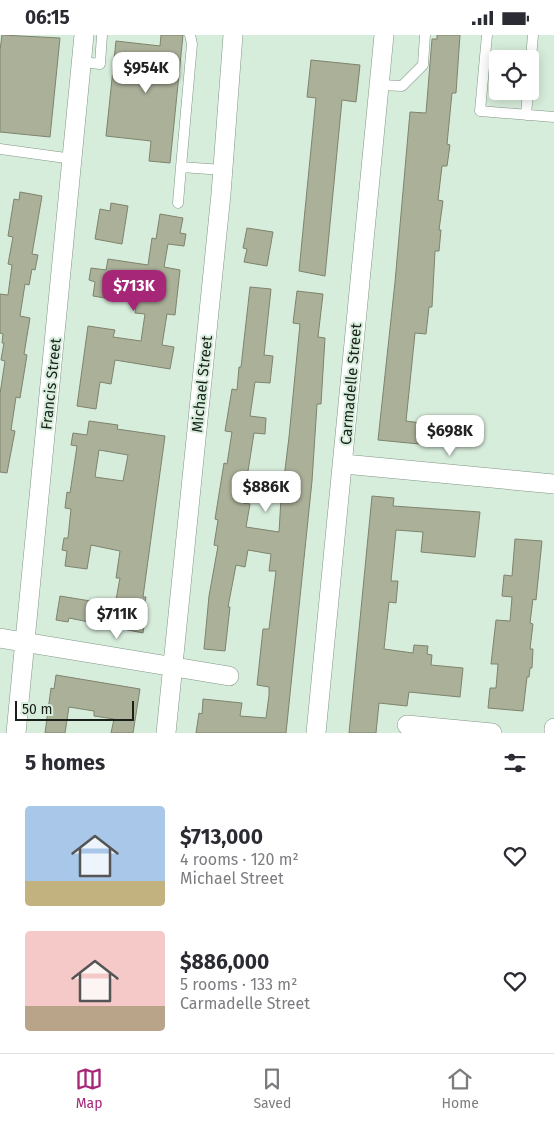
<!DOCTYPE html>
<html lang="en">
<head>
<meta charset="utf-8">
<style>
  body { margin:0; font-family:"Fira Sans",sans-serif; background:#f7f7f7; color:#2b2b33; height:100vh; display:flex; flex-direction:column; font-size:19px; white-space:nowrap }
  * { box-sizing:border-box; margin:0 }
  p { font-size:16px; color:#7c7c81 }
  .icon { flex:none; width:28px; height:28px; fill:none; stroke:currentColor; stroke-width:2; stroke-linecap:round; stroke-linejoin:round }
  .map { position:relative; height:698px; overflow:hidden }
  .side { display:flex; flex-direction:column; background:#fff; flex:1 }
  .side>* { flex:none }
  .buttons { position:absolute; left:489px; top:15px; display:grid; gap:10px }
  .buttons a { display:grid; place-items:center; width:50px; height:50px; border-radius:5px; background:#fff; box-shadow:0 2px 12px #0003; font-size:25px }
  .scale { position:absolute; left:15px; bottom:12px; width:119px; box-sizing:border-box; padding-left:5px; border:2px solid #19201a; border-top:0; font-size:14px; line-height:18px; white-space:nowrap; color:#19201a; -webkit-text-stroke:4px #d7eddb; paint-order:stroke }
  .price { position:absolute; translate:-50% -42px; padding:0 11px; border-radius:10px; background:#fff; color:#222; font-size:16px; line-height:32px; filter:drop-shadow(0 1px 2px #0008) }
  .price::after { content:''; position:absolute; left:50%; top:30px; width:15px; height:11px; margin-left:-8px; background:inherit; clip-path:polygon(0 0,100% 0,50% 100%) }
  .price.active { background:#a62777; color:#fff }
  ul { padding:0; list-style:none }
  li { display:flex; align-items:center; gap:15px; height:125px; padding:0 25px }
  li span { display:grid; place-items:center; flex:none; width:140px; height:100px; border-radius:5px; color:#555 }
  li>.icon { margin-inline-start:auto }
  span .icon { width:60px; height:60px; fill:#fffc; stroke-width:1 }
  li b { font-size:21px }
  h2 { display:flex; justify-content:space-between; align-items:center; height:60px; padding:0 25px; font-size:21px }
  .status { display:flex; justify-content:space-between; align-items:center; height:35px; padding:0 25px; background:#fff; direction:ltr }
  .status svg { height:14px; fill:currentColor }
  .menu { display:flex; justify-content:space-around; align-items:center; height:70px; border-top:1px solid #e1e1e2; background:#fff; font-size:14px; color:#7c7c81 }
  .menu a { display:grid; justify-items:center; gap:2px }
  .menu .active { color:#a62777 }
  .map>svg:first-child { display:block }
</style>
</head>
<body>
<div class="status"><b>06:15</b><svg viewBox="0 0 49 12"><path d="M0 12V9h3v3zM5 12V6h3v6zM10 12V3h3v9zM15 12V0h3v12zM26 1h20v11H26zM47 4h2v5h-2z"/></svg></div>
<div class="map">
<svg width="554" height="698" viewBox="0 0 554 698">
  <rect width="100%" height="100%" fill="#d7eddb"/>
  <path fill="#abb099" stroke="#7e836d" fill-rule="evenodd" d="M2,0L60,3L50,102L0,97V15Z
    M161,0H183L170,128L149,126L151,106L106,101L116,6L160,11Z
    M437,0H460L456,58H452L447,109L450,110L447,131H442L438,165L443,166L439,195H441L439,216H435L432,272H429L426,299L415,298L410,347L406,386L421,388L419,409L378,405L395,247L410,77L426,78L432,4H437Z
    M311,25L360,30L356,67L342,65L325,241L299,236L316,63L307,62Z
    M20,157L42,161L32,219L38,220L35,235L32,234L29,250L25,249L20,281L30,283L24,319L27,320L20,363L16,362L11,395L15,396L7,438L0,437V359L5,326L1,325L4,308H2L3,299L0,298V259L8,260L12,230L8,229L13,202L8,201L14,164L19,165Z
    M111,168L128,171L122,209L95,204L100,174L110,176Z
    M160,179L183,183L180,198L186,199L184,211L168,209L164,232L180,235L175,280L167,279L162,310L174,312L170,334L115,325L111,349L100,347L96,374L77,371L88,291L115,295L113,302L141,306L145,279L135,278L136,268L93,261L95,247L89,245L91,233L106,235L108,224L148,230L152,203L156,204Z
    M247,193L273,197L267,231L244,227L247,214L243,213Z
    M250,252L271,254L264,320L273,321L270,348L255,347L250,381L266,383L265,399L254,398L243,468L250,469L246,492L279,497L281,464H276L278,443H284L289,402L300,289L293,288L297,256L323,259L318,302L325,303L321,369H317L312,446L286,698H196L199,678L202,679L203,664L242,668L240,681L266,683L269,660V652L257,650L263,594H269L276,536H269L271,519L248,515L245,532L236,530L228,572H230L225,616L204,614L209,561L218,511L214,510L218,485L215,484L224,428L227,429L232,397L225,396L232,354L237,355L239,332H241Z
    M89,386L118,390L117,394L165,401L143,562H146L143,577H146L143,598L69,583L68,587L56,585L60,561L115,570L120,543H116L120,516L91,510L87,534L65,531L67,516L62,515L64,503H68L70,483L71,474L65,473L67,457L70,458L77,411L71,410L73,398L87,400ZM99,415L128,420L123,446L95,442Z
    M372,461L394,463L393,471L480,477L475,522L421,517L423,497L396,495L391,546H398L396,568L389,567L384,614L413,618L414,610L428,611L427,619L432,620L431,630L463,633L460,662L409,657L407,671L379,668L376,698H349Z
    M515,504L542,506L536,565L533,564L530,588L533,589L530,614H533L532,633H530L529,642H527L523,676L488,673L490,653H496L498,629H491L496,585L510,586L512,562L502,561L504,540L512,541Z
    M56,640L140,654L133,698H111L114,684L94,681V676L69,672L65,698H45L51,653L54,654Z"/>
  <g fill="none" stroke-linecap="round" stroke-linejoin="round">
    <defs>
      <path id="lane" d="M190,0L192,9L181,132L223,135
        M487,0L480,76L554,82
        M82,27L100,29L102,0
        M530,34L533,0
        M380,50L402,51L423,30L425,0
        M526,80L528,56
        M0,114L73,124
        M178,168L181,132"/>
      <path id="street" d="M344,429L554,449
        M0,603L229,641
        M407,690L492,698
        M16,698L84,0
        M166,698L221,159L233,0
        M316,698L384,0
        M554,698V693"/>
    </defs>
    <use href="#lane" stroke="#819585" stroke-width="11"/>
    <use href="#street" stroke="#819585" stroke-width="20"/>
    <use href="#lane" stroke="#fff" stroke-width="10"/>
    <use href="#street" stroke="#fff" stroke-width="19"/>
  </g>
  <g text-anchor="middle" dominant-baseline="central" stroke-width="4" stroke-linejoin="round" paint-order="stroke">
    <g font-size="15" fill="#19201a" stroke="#d7eddb">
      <text transform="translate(51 349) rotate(-84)">Francis Street</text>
      <text transform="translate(202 349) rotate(-84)">Michael Street</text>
      <text transform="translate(351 349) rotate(-85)">Carmadelle Street</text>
    </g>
  </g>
</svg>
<div class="buttons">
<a><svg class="icon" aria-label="locate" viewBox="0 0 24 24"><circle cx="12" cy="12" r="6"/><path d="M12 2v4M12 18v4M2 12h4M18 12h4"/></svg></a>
</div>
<div class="scale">50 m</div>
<b class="price" style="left:146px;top:59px">$954K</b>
<b class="price active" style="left:134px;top:277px">$713K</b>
<b class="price" style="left:450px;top:422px">$698K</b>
<b class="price" style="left:266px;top:478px">$886K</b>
<b class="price" style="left:117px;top:605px">$711K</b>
</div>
<section class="side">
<h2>5 homes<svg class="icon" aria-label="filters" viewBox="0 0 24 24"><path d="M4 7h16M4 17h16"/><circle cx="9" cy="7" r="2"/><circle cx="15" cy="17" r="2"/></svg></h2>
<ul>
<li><span style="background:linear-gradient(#a9c7e8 75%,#c2b280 0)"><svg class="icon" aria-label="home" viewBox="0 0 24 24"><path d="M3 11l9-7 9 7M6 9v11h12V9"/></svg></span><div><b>$713,000</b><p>4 rooms · 120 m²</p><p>Michael Street</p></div><svg class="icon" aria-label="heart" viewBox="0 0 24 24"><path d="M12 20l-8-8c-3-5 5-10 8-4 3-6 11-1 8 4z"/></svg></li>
<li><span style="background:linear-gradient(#f6c9c9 75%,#b9a48a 0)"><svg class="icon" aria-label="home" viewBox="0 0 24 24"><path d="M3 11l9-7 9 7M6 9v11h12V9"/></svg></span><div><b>$886,000</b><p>5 rooms · 133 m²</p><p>Carmadelle Street</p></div><svg class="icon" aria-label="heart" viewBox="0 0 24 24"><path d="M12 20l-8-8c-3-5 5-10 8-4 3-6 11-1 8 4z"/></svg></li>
</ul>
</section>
<nav class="menu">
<a class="active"><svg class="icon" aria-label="map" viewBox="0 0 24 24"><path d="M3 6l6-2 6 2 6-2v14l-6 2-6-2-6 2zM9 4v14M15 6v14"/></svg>Map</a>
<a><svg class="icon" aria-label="saved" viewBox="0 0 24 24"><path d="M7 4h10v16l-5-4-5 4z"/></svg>Saved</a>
<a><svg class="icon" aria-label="home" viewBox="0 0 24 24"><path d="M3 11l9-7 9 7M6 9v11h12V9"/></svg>Home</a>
</nav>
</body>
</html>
